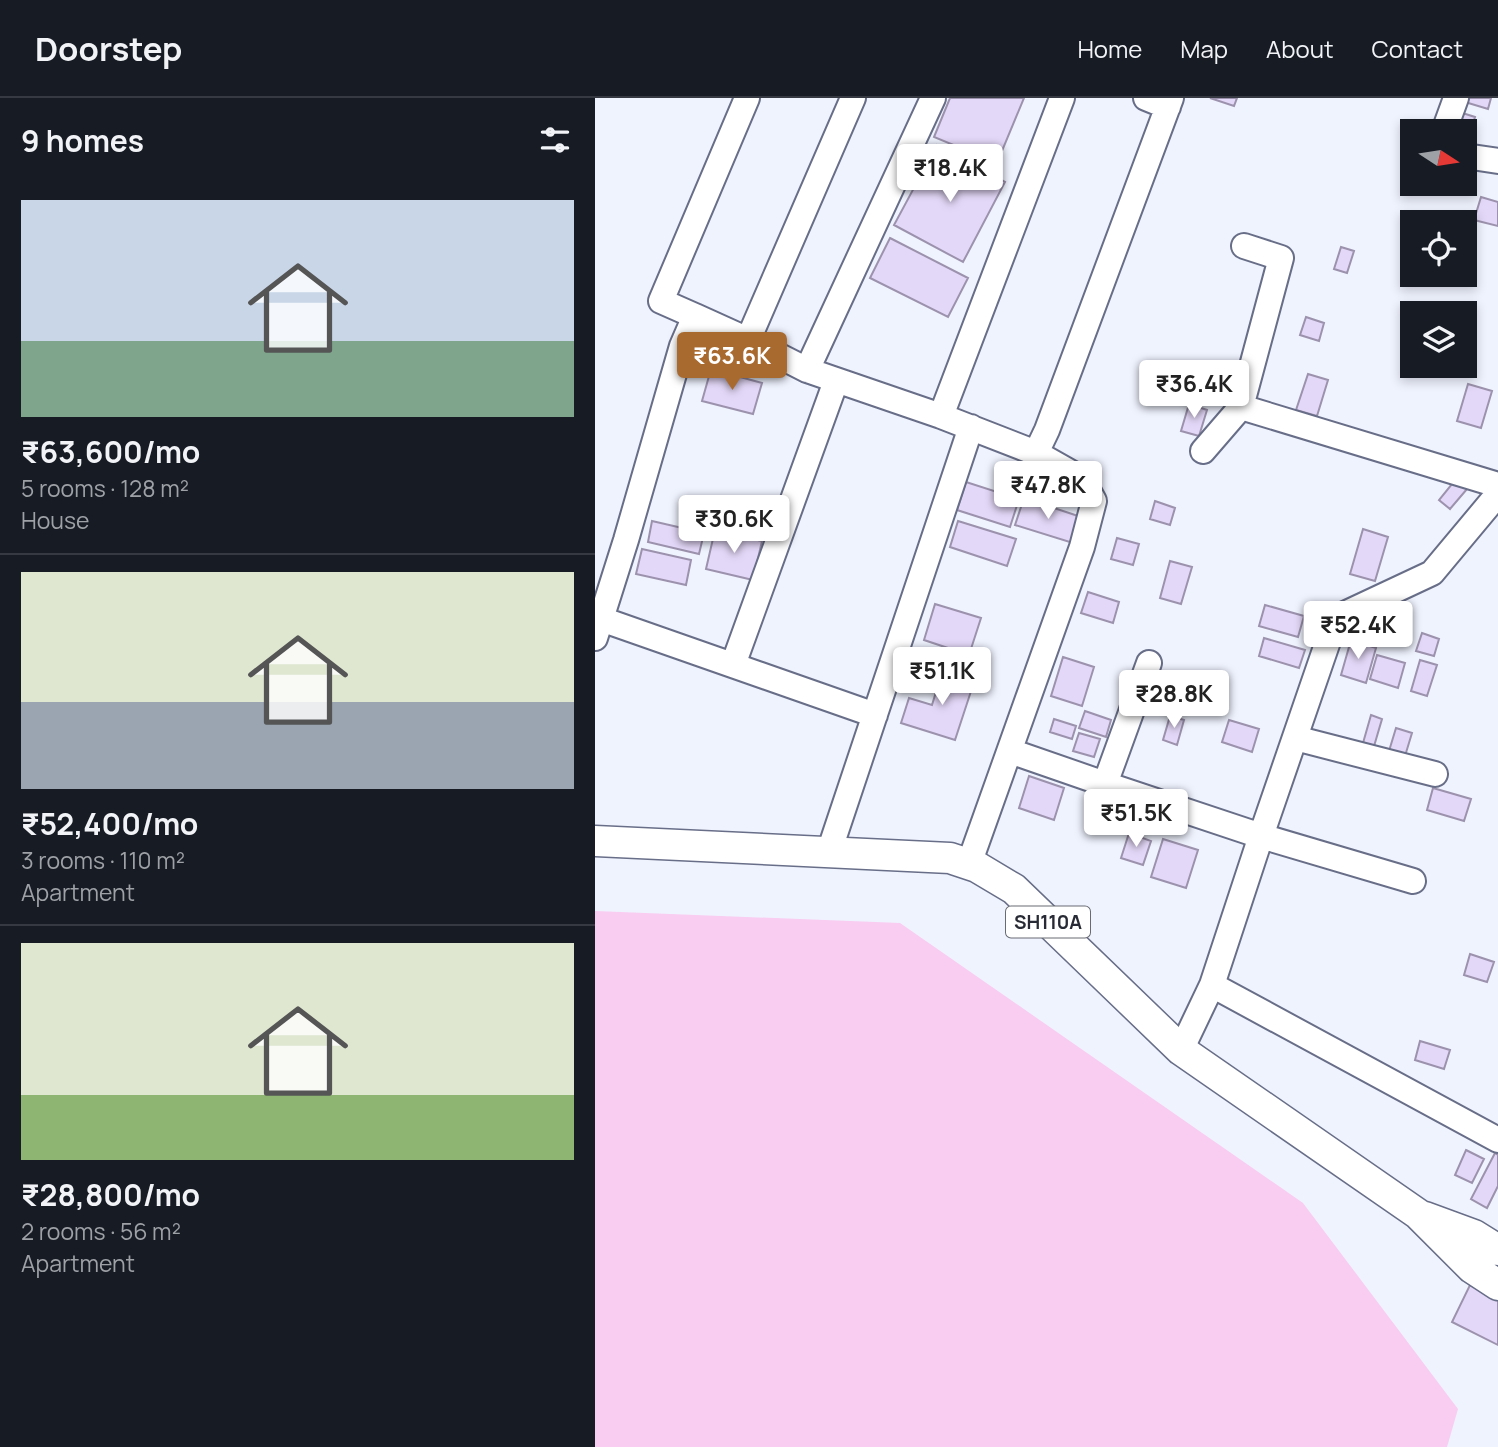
<!DOCTYPE html>
<html lang="en">
<head>
<meta charset="utf-8">
<style>
  body { margin:0; font-family:Manrope,sans-serif; background:#20242c; color:#f1f3f6; height:100vh; display:flex; flex-direction:column; font-size:26px; white-space:nowrap }
  * { box-sizing:border-box; margin:0 }
  p { font-size:23px; color:#9ea1a6 }
  .icon { flex:none; width:38px; height:38px; fill:none; stroke:currentColor; stroke-width:2; stroke-linecap:round; stroke-linejoin:round }
  .map { position:relative; flex:1; overflow:hidden }
  .panel { display:flex; flex-direction:column; background:#171b24; width:595px }
  .panel>* { flex:none }
  .needle { width:46px; rotate:102deg }
  .tools { position:absolute; left:805px; top:21px; display:grid; gap:14px }
  .tools a { display:grid; place-items:center; width:77px; height:77px; border-radius:0px; background:#171b24; box-shadow:0 4px 10px #0003; font-size:35px }
  .price { position:absolute; translate:-50% -60px; padding:0 16px; border-radius:7px; background:#fff; color:#222; font-size:23px; line-height:46px; filter:drop-shadow(0 2px 4px #0008) }
  .price::after { content:''; position:absolute; left:50%; top:42px; width:21px; height:16px; margin-left:-10px; background:inherit; clip-path:polygon(0 0,100% 0,50% 100%) }
  .price.current { background:#a96a30; color:#fff }
  ul { padding:0; list-style:none }
  li { display:grid; align-content:center; gap:14px; height:371px; padding:0 21px }
  li+li { border-top:2px solid #363941 }
  li span { display:grid; place-items:center; height:217px; border-radius:0px; color:#555 }
  li>.icon { margin-inline-start:auto }
  span .icon { width:126px; height:126px; fill:#fffc; stroke-width:1 }
  li b { font-size:30px }
  h2 { display:flex; justify-content:space-between; align-items:center; height:84px; padding:0 21px; font-size:30px }
  header { display:flex; align-items:center; gap:42px; box-sizing:border-box; height:98px; padding:0 35px; background:#171b24; border-bottom:2px solid #363941 }
  header strong { font-size:33px }
  nav { display:flex; gap:38px; margin-inline-start:auto; font-size:24px }
  main { display:flex; flex:1; min-height:0 }
  .map>svg:first-child { display:block }
</style>
</head>
<body>
<header>
<strong>Doorstep</strong>
<nav><a>Home</a><a>Map</a><a>About</a><a>Contact</a></nav>
</header>
<main>
<section class="panel">
<h2>9 homes<svg class="icon" aria-label="filters" viewBox="0 0 24 24"><path d="M4 7h16M4 17h16"/><circle cx="9" cy="7" r="2"/><circle cx="15" cy="17" r="2"/></svg></h2>
<ul>
<li><span style="background:linear-gradient(#c9d6e8 65%,#7fa58c 0)"><svg class="icon" aria-label="home" viewBox="0 0 24 24"><path d="M3 11l9-7 9 7M6 9v11h12V9"/></svg></span><div><b>₹63,600/mo</b><p>5 rooms · 128 m²</p><p>House</p></div></li>
<li><span style="background:linear-gradient(#dfe7d0 60%,#9aa5b1 0)"><svg class="icon" aria-label="home" viewBox="0 0 24 24"><path d="M3 11l9-7 9 7M6 9v11h12V9"/></svg></span><div><b>₹52,400/mo</b><p>3 rooms · 110 m²</p><p>Apartment</p></div></li>
<li><span style="background:linear-gradient(#dfe7d0 70%,#8fb573 0)"><svg class="icon" aria-label="home" viewBox="0 0 24 24"><path d="M3 11l9-7 9 7M6 9v11h12V9"/></svg></span><div><b>₹28,800/mo</b><p>2 rooms · 56 m²</p><p>Apartment</p></div></li>
</ul>
</section>
<div class="map">
<svg width="903" height="1349" viewBox="0 0 903 1349">
  <rect width="100%" height="100%" fill="#eff3fe"/>
  <path fill="#f9ccf1" d="M0,813L305,825L708,1105L863,1311L852,1349H0Z"/>
  <path fill="#e4d8f8" stroke="#9c92ad" stroke-width="2" d="M355,0H429L402,65L339,39Z
    M615,0H642L639,8Z
    M871,0H896L893,11L870,4Z
    M861,13L880,19L873,43L870,42V33H855Z
    M342,47L410,84L368,164L299,127Z
    M886,99L903,104V128L879,122Z
    M295,140L373,180L353,219L275,180Z
    M746,149L759,153L752,175L739,171Z
    M711,219L729,225L724,243L705,237Z
    M116,271L167,285L158,316L107,303Z
    M713,276L733,282L722,318L701,312Z
    M873,286L897,293L886,330L862,323Z
    M594,306L612,312L604,338L586,333Z
    M861,381L872,391L855,411L844,402Z
    M371,384L424,401L415,429L362,412Z
    M429,400L486,419L478,445L420,427Z
    M560,403L580,410L575,427L555,421Z
    M57,423L109,435L104,456L53,444Z
    M363,423L421,441L412,468L355,449Z
    M768,431L793,439L780,483L755,476Z
    M120,432L167,443L158,482L111,471Z
    M522,440L544,446L538,467L516,461Z
    M47,451L96,462L91,487L41,476Z
    M575,463L597,469L586,506L565,500Z
    M493,494L524,504L518,525L486,515Z
    M340,506L386,520L374,557L329,542Z
    M670,507L709,518L703,539L664,528Z
    M827,535L844,541L839,558L821,553Z
    M669,540L710,552L704,570L664,558Z
    M756,542L781,550L771,585L746,577Z
    M782,557L810,565L803,590L775,581Z
    M468,559L499,569L487,608L456,598Z
    M825,562L842,567L832,598L816,593Z
    M348,571L380,581L360,642L306,625L314,600L337,607Z
    M490,613L516,622L511,639L484,630Z
    M776,617L787,621L777,655L766,652Z
    M575,618L589,622L582,647L568,642Z
    M459,621L481,628L477,641L455,634Z
    M634,622L664,631L657,654L627,644Z
    M801,630L817,635L810,658L794,653Z
    M484,635L505,641L499,659L478,653Z
    M434,678L469,690L459,722L424,710Z
    M838,690L876,701L869,723L832,712Z
    M534,735L556,743L548,767L526,760Z
    M568,741L603,752L591,790L556,779Z
    M875,856L899,864L892,884L869,877Z
    M825,943L855,952L849,971L820,962Z
    M871,1052L889,1061L877,1085L860,1077Z
    M900,1055L903,1057V1088L892,1110L876,1101Z
    M875,1187L903,1201V1247L857,1224Z"/>
  <g fill="none" stroke-linecap="round" stroke-linejoin="round">
    <defs>
      <path id="minor" d="M551,0L573,9
        M849,33L861,0
        M870,58L903,63
        M649,148L686,160L646,309L903,387
        M100,218L66,203L152,0
        M153,242L258,0
        M212,272L338,0
        M608,353L646,309
        M441,355L346,318L467,0
        M6,521L280,617
        M0,540L31,442L87,248L100,218L153,242L212,272L346,318
        M138,567L241,283
        M700,640L840,676
        M415,653L510,686L666,738L818,783
        M510,686L554,565
        M234,754L376,329
        M374,766L487,449L499,403L487,381L441,355L452,332L576,0
        M617,887L903,1042
        M586,952L617,887L666,738L741,520L837,475L903,396"/>
      <path id="major" d="M0,743L355,760L382,769L419,791L586,952L823,1116L877,1170L903,1187
        M830,1119L879,1137L903,1152"/>
    </defs>
    <use href="#minor" stroke="#686e88" stroke-width="28"/>
    <use href="#major" stroke="#686e88" stroke-width="33"/>
    <use href="#minor" stroke="#fff" stroke-width="24"/>
    <use href="#major" stroke="#fff" stroke-width="30"/>
  </g>
  <g text-anchor="middle" dominant-baseline="central" stroke-width="5" stroke-linejoin="round" paint-order="stroke">
    <rect fill="#fff" stroke="#686b72" stroke-width="2" x="411" y="808.5" width="84" height="31" rx="5"/>
    <g font-size="19" font-weight="bold" fill="#282b35">
      <text x="453" y="824">SH110A</text>
    </g>
  </g>
</svg>
<div class="tools">
<a><svg class="needle" viewBox="-14 -14 28 28"><path d="M0-13l5 13h-10z" fill="#e53935"/><path d="M0 13l5-13h-10z" fill="#9ea1a6"/></svg></a>
<a><svg class="icon" aria-label="locate" viewBox="0 0 24 24"><circle cx="12" cy="12" r="6"/><path d="M12 2v4M12 18v4M2 12h4M18 12h4"/></svg></a>
<a><svg class="icon" aria-label="layers" viewBox="0 0 24 24"><path d="M12 4l9 5-9 5-9-5zM3 14l9 5 9-5"/></svg></a>
</div>
<b class="price" style="left:355px;top:106px">₹18.4K</b>
<b class="price current" style="left:137px;top:294px">₹63.6K</b>
<b class="price" style="left:599px;top:322px">₹36.4K</b>
<b class="price" style="left:453px;top:423px">₹47.8K</b>
<b class="price" style="left:139px;top:457px">₹30.6K</b>
<b class="price" style="left:763px;top:563px">₹52.4K</b>
<b class="price" style="left:347px;top:609px">₹51.1K</b>
<b class="price" style="left:579px;top:632px">₹28.8K</b>
<b class="price" style="left:541px;top:751px">₹51.5K</b>
</div>
</main>
</body>
</html>
